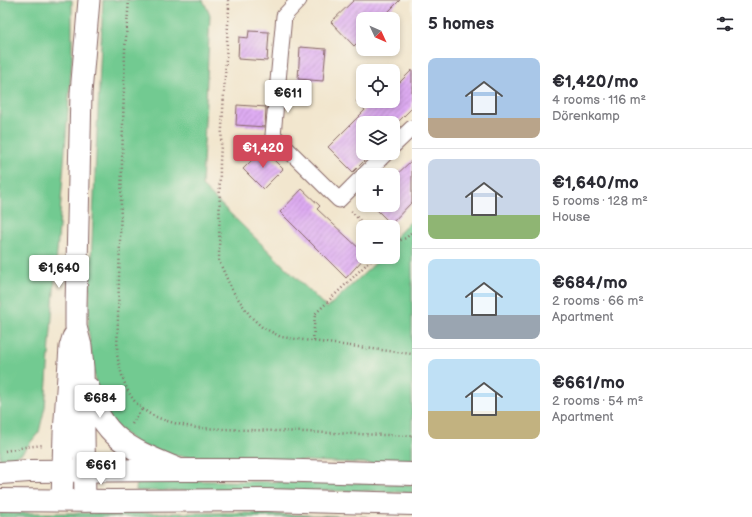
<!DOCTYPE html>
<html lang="en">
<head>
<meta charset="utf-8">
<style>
  body { margin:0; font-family:"Balsamiq Sans",sans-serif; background:#f2f2f3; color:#2b2b33; height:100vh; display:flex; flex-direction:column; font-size:15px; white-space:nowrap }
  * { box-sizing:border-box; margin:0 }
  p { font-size:13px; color:#7c7c81 }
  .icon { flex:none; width:22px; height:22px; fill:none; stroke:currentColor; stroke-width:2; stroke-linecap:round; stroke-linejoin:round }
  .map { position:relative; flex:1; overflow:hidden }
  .details { display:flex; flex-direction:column; background:#fff; width:340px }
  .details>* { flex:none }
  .needle { width:26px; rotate:134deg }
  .buttons { position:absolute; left:356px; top:12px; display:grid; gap:8px }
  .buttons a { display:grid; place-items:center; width:44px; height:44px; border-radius:8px; background:#fff; box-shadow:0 2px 6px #0003; font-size:20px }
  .price { position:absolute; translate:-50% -34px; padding:0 9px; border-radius:4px; background:#fff; color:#222; font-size:13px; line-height:26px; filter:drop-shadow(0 1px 2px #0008) }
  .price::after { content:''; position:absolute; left:50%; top:24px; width:12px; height:9px; margin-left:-6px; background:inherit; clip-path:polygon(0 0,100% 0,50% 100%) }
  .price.selected { background:#d1495b; color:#fff }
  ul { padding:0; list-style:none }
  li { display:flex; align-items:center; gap:12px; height:100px; padding:0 16px }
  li+li { border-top:1px solid #e1e1e2 }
  li span { display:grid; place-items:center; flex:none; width:112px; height:80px; border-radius:8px; color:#555 }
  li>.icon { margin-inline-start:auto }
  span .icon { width:48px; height:48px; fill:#fffc; stroke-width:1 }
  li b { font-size:17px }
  h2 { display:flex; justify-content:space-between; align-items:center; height:48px; padding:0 16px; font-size:17px }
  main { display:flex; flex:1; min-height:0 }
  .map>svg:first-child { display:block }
</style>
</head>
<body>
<main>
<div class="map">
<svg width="412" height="517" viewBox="0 0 412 517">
  <defs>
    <pattern id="park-tufts" width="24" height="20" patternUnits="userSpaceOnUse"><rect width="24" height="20" fill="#72ca91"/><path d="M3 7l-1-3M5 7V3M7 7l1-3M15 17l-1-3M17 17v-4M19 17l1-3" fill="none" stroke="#64ad7d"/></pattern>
    <pattern id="building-hatch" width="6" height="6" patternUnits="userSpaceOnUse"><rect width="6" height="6" fill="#deacf2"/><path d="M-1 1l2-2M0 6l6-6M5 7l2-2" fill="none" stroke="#b68bc4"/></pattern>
  </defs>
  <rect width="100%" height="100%" fill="#f7f3e8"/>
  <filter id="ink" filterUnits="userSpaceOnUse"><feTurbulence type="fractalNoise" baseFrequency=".025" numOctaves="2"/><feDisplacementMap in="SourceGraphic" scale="8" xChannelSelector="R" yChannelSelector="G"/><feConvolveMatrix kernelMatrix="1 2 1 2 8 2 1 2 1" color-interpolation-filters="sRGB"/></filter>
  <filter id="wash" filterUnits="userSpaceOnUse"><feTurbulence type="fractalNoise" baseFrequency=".012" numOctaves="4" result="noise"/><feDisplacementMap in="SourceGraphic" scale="16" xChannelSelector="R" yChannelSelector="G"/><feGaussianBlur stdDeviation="0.9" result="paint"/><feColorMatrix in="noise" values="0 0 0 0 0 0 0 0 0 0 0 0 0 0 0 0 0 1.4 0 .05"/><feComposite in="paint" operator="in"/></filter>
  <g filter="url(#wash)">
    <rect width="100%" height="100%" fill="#f2e6ce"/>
    <path fill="#72ca91" stroke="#5e745e" d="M0,0H72V59L45,407L39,432L22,453L0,465Z
      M103,0H203L210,15L202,186L327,308L382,257H393V239L412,220V465L174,456L137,444L111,422L97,396L88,328Z
      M137,480L379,483L412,485V493L379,491H136Z
      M0,513H242L243,517H0Z"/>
    <path fill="url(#park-tufts)" stroke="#5e745e" d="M242,513L367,517H243Z"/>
    <g id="blocks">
      <path fill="url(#building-hatch)" d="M354,0H400L381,19H363V37L354,46L331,22Z
        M249,31L269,32L267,61L238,59L239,37L248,38Z
        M300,47L326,49L323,81L298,79Z
        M412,70V108L397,123H363V153H372L353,172L328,147L365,110L356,101H393V89Z
        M237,105L266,107L265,127L236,125Z
        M263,149L283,169L263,189L243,169Z
        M412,160V202L391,224L372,205H393V178Z
        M302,189L320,206L317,209L363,252L358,257H365L346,278L280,212Z"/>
    </g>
  </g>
  <g filter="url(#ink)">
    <use href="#blocks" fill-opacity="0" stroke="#856564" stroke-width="1"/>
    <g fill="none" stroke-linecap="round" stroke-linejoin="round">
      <defs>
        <path id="minor" d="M299,0L284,16L273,135L339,200L363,176
          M393,146L412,128
          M364,175L386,153"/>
        <path id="secondary" d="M89,388C102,441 136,451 181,470
          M62,500L64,433L70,347L73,337
          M85,501L83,368L81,346L76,327V306L81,93L89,0"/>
        <path id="primary" d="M0,473L29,471L181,470
          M0,500L113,501"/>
        <path id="trunk" d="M181,470H267L412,474
          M113,501L266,500L412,504"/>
      </defs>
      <use href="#minor" stroke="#856564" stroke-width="17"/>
      <use href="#secondary" stroke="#856564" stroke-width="23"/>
      <use href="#primary" stroke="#856564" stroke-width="24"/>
      <use href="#trunk" stroke="#856564" stroke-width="24"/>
      <path stroke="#856564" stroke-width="2.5" stroke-dasharray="1 3" stroke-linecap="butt" d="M129,0L125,49L117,354C127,409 145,418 197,428L412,436
        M228,0L229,7L220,162L219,261L232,290L251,317L262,327L281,337L412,354
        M351,211L366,227
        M393,243L406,238L412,232
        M313,341L315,314L374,257
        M132,424L142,409
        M5,451L25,447L44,445"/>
      <use href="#minor" stroke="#fff" stroke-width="15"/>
      <use href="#secondary" stroke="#fff" stroke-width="21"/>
      <use href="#primary" stroke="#fff" stroke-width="22"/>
      <use href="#trunk" stroke="#fff" stroke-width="22"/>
    </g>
  </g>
</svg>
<div class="buttons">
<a><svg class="needle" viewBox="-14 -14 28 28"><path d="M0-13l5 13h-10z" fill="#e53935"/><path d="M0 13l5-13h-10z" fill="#7c7c81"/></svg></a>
<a><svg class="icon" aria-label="locate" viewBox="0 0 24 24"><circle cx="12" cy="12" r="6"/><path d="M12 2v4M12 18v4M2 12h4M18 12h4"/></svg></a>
<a><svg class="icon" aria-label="layers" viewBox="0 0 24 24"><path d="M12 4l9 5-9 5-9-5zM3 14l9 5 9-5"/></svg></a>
<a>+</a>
<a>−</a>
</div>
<b class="price" style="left:288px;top:114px">€611</b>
<b class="price selected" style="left:263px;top:169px">€1,420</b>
<b class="price" style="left:59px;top:289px">€1,640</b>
<b class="price" style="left:100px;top:419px">€684</b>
<b class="price" style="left:101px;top:486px">€661</b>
</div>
<section class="details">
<h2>5 homes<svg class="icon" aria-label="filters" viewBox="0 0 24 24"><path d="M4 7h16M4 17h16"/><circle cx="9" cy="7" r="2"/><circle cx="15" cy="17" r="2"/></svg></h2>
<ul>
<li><span style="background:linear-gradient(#a9c7e8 75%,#b9a48a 0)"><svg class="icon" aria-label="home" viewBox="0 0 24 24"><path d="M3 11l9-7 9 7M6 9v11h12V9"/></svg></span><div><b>€1,420/mo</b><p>4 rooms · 116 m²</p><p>Dörenkamp</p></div></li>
<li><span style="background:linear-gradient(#c9d6e8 70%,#8fb573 0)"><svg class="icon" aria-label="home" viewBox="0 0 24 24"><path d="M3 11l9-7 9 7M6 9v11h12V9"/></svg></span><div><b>€1,640/mo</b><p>5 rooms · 128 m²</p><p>House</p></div></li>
<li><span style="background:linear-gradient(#bfe0f5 70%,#9aa5b1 0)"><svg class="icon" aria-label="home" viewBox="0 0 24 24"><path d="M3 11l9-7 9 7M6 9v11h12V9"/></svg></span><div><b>€684/mo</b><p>2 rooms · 66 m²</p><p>Apartment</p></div></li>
<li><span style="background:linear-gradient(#bfe0f5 65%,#c2b280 0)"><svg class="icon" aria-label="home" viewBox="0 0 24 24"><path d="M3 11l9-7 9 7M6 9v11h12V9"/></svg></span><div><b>€661/mo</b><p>2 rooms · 54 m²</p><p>Apartment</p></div></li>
</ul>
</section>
</main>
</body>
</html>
